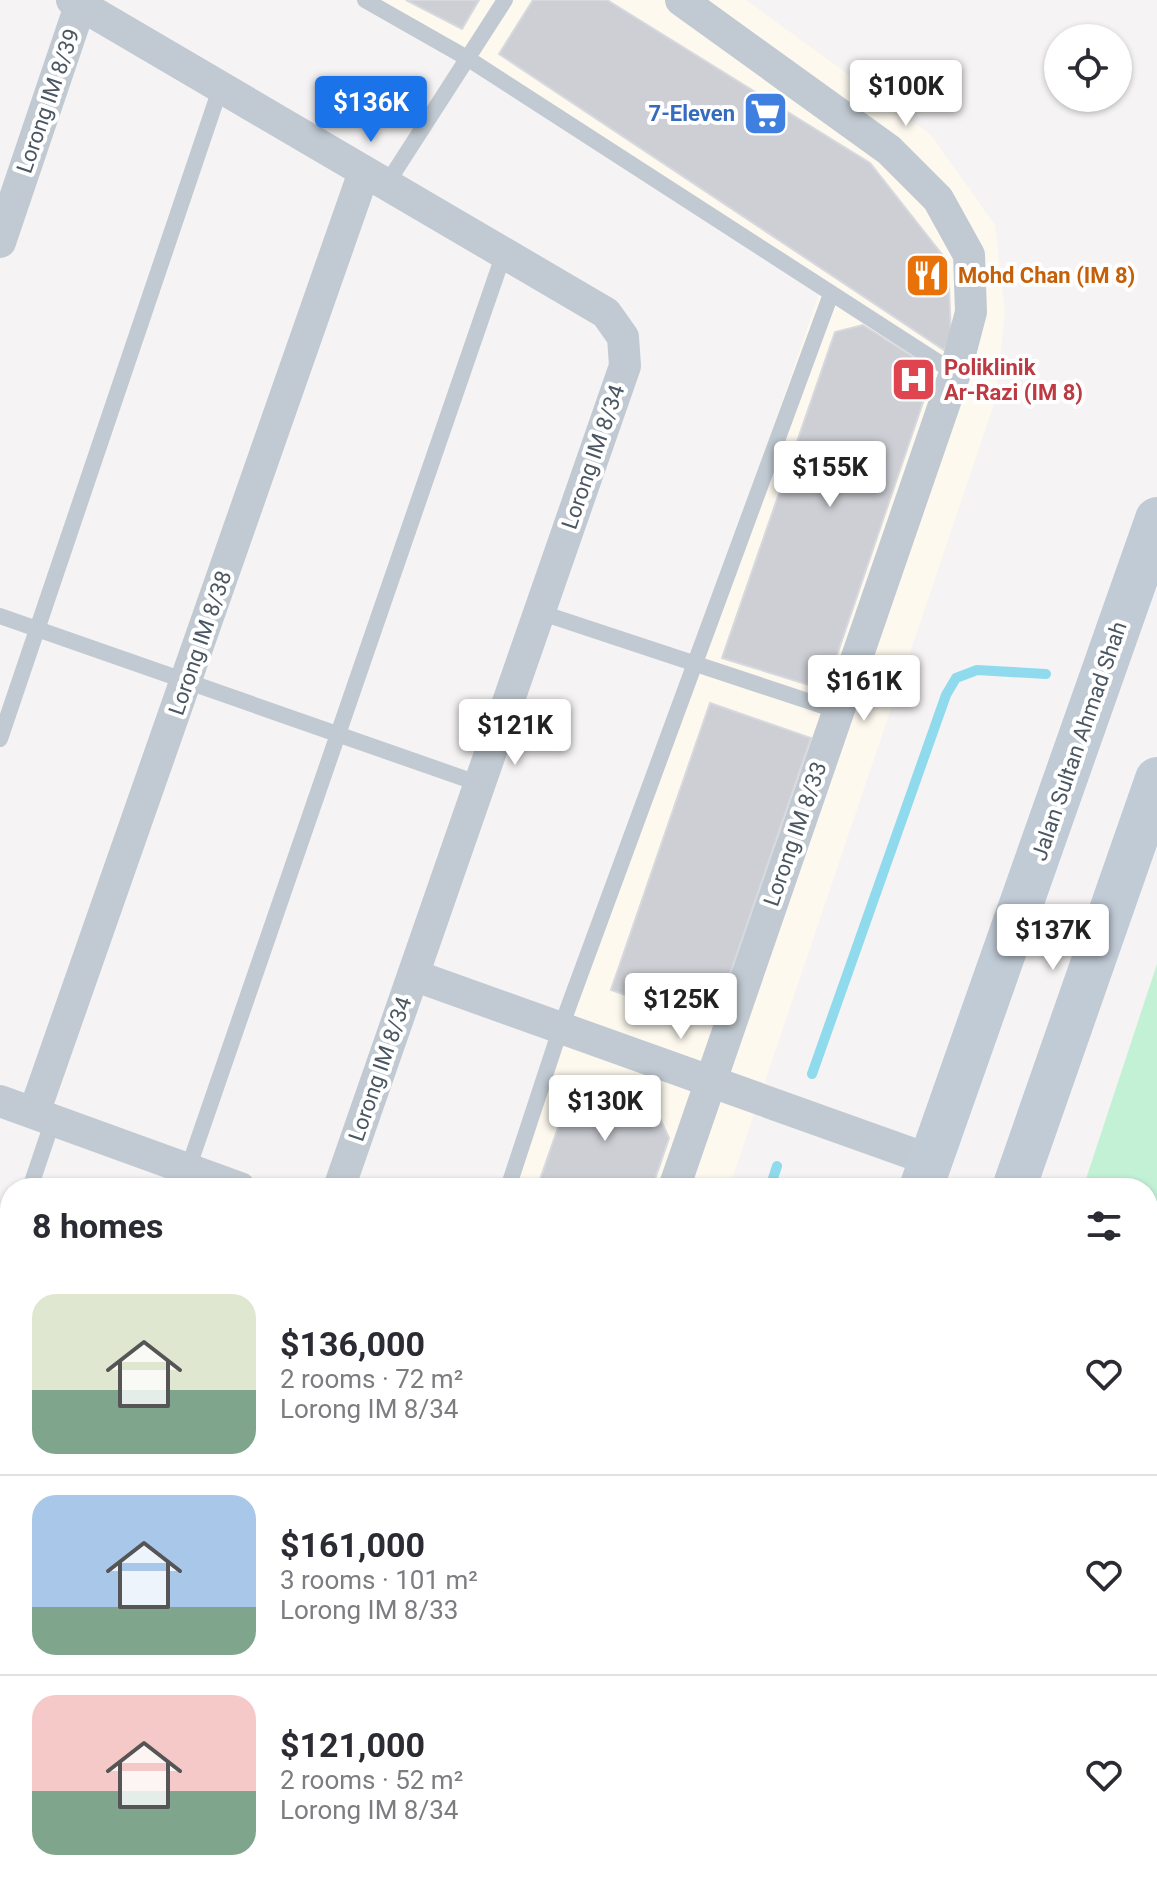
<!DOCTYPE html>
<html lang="en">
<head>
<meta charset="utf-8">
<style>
  body { margin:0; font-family:Roboto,sans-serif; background:#f2f2f3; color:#2b2b33; height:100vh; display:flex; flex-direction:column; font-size:30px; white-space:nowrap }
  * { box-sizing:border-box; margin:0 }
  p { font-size:26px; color:#7c7c81 }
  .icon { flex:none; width:44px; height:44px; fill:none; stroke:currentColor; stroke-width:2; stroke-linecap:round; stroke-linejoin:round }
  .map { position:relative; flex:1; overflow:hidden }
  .sheet { position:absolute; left:0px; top:1178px; width:1158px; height:714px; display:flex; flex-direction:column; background:#fff; border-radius:32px 32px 0 0; box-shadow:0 2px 6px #0004 }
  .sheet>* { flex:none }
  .controls { position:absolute; left:1044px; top:24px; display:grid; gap:16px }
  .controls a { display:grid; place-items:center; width:88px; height:88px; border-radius:50%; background:#fff; box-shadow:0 2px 6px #0004; font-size:40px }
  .price { position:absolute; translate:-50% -68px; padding:0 18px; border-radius:8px; background:#fff; color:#222; font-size:26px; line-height:52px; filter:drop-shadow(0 2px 4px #0008) }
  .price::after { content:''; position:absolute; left:50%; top:48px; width:24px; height:18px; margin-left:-12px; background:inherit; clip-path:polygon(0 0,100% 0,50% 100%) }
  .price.selected { background:#1a73e8; color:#fff }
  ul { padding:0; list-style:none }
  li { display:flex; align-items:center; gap:24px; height:200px; padding:0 32px }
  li+li { border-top:2px solid #e1e1e2 }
  li span { display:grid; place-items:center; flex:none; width:224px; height:160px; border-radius:24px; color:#555 }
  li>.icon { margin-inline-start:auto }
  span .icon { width:96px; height:96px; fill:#fffc; stroke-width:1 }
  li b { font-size:34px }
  h2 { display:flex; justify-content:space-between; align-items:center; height:96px; padding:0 32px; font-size:34px }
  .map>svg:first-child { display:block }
</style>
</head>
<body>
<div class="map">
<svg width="1157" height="1891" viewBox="0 0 1157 1891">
  <rect width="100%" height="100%" fill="#f5f3f3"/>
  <path fill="#fdf9ef" d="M362,0H746L930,134L995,225L1005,312L995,401L729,1188H515L821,287Z
    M280,1882H494L491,1891H277Z"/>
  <path fill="#c3f1d5" d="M1157,964V1891H851L854,1882H1148V1188H1083Z
    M8,1314L10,1315V1728L0,1725V1340Z"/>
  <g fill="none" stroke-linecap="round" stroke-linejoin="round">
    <path stroke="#90daee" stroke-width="10" d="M812,1074L946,695L956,678L977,670L1046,674
      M770,1188L777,1166
      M1148,1864L1157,1861
      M520,1891L523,1882
      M1063,1891L1092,1882"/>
  </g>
  <path fill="#cdcfd5" stroke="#d7d9de" stroke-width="2" d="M406,0H479L462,29Z
    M533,0H607L870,163L948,262L951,337L944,350L499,54Z
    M863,325L934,370L825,690L722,658L835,332Z
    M710,703L811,738L719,1006L687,1017L611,990Z
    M574,1082L655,1107L669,1138L652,1188H537Z
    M303,1882H420L408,1891H326Z"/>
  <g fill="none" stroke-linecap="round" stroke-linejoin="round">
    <path stroke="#c1cad2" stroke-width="16" d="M365,0L467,58L955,373
      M386,185L505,0
      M539,612L838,711
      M0,616L480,784
      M0,739L220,89
      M188,1169L504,253
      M30,1188L53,1120
      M508,1188L561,1027L831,294
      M0,1279L10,1249
      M278,1891L281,1882"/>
    <path stroke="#c1cad2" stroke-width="32" d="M72,0L606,313L623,337L625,366L339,1188
      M0,242L80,6
      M413,975L930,1160
      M0,1101L240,1188
      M34,1113L364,172
      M674,1188L955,373L971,312L969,255L938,199L889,150L681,0
      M132,1882L160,1891
      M96,1891L99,1882
      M428,1891L432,1882"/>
    <path stroke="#c1cbd6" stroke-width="44" d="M921,1188L1157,519
      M1014,1188L1157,779
      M674,1891L677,1882
      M768,1891L771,1882"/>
  </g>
  <defs>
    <symbol id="supermarket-square" viewBox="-11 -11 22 22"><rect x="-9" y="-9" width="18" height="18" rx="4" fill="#3f7fe0" stroke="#fff"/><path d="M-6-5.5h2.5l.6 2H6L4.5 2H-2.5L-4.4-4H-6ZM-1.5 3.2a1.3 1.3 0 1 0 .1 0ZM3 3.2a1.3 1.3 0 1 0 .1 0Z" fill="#fff"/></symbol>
    <symbol id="restaurant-square" viewBox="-11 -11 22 22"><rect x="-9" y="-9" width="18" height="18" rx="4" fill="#e8710a" stroke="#fff"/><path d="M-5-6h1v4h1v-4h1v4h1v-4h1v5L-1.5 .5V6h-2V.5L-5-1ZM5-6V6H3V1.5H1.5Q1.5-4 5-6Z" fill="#fff"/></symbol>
    <symbol id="hospital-square" viewBox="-11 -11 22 22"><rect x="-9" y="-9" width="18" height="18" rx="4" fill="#e0444e" stroke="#fff"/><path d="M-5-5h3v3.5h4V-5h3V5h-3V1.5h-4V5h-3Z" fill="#fff"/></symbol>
  </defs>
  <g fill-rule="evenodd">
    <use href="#supermarket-square" x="740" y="88" width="51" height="51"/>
    <use href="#restaurant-square" x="902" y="250" width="51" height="51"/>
    <use href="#hospital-square" x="888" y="354" width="51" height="51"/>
  </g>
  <g text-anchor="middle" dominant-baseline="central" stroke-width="8" stroke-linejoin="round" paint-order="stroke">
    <g font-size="22" fill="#4a5661" stroke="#fff">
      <text transform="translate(48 101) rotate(-71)">Lorong IM 8/39</text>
      <text transform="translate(593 457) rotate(-71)">Lorong IM 8/34</text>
      <text transform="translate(200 643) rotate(-71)">Lorong IM 8/38</text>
      <text transform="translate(1079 741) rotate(-71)">Jalan Sultan Ahmad Shah</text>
      <text transform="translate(795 834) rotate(-71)">Lorong IM 8/33</text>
      <text transform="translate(380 1069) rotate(-71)">Lorong IM 8/34</text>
    </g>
    <g font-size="22" font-weight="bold" fill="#366cbe" stroke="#fff" text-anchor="end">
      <text x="735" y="113">7-Eleven</text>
    </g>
    <g font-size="22" font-weight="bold" fill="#c56008" stroke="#fff" text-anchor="start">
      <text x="958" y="275">Mohd Chan (IM 8)</text>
    </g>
    <g font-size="22" font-weight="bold" fill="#be3a42" stroke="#fff" text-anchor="start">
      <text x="944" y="367">Poliklinik<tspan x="944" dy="25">Ar-Razi (IM 8)</tspan></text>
    </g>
  </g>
</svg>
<div class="controls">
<a><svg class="icon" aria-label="locate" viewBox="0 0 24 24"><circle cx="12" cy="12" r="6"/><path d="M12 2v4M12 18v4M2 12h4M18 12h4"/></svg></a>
</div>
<b class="price" style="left:906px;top:128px">$100K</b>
<b class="price selected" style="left:371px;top:144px">$136K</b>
<b class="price" style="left:830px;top:509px">$155K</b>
<b class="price" style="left:864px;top:723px">$161K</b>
<b class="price" style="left:515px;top:767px">$121K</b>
<b class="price" style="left:1053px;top:972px">$137K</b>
<b class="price" style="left:681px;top:1041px">$125K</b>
<b class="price" style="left:605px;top:1143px">$130K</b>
<section class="sheet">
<h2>8 homes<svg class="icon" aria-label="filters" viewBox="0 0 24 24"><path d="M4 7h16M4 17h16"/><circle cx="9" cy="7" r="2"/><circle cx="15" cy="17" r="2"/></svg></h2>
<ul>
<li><span style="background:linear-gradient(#dfe7d0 60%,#7fa58c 0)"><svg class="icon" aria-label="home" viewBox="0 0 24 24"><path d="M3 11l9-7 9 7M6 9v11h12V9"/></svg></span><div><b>$136,000</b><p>2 rooms · 72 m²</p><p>Lorong IM 8/34</p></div><svg class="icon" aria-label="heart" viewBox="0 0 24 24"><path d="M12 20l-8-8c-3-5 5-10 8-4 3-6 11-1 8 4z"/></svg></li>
<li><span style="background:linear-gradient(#a9c7e8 70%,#7fa58c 0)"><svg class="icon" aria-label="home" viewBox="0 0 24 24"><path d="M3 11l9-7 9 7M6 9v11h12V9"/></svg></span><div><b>$161,000</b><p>3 rooms · 101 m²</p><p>Lorong IM 8/33</p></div><svg class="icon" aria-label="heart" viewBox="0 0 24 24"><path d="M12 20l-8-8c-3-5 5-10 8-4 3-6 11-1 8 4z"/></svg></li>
<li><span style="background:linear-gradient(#f6c9c9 60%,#7fa58c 0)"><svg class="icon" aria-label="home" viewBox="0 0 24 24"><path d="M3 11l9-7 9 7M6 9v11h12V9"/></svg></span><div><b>$121,000</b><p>2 rooms · 52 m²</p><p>Lorong IM 8/34</p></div><svg class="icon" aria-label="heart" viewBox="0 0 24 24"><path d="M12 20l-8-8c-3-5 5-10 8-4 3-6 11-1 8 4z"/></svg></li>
</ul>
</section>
</div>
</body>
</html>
